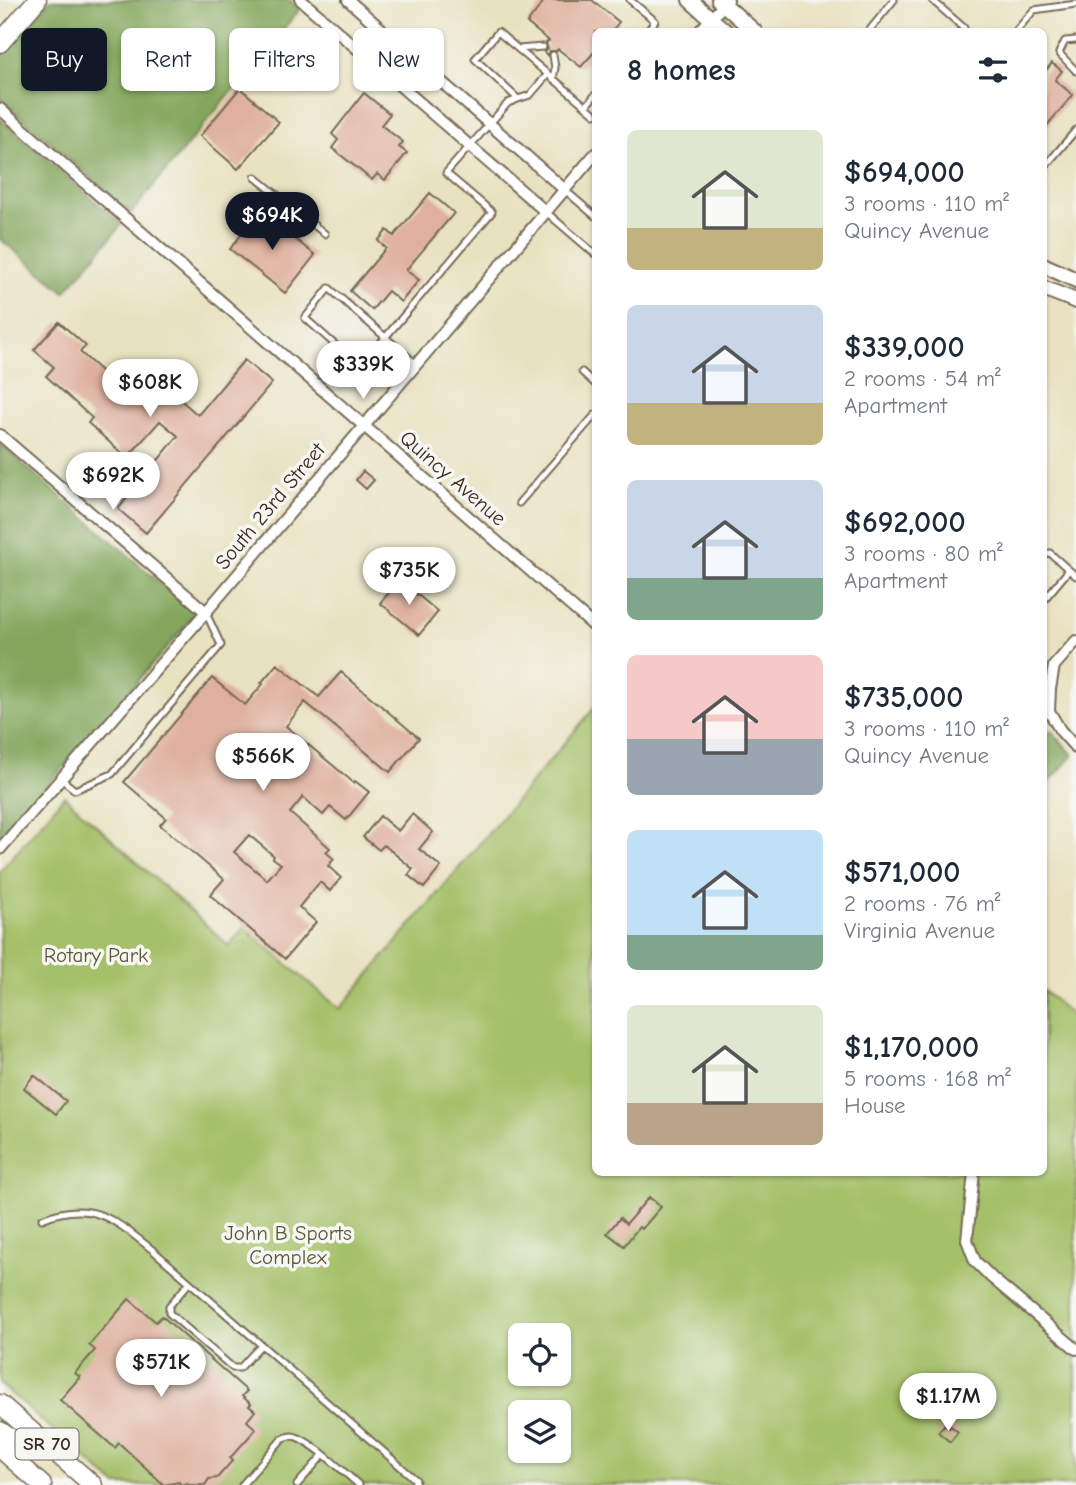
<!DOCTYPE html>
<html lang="en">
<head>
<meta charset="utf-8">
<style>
  body { margin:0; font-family:"Comic Neue",sans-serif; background:#f6f6f7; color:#1f2937; height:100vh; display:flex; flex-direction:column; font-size:26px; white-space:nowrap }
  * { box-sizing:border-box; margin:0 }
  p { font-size:23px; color:#747a83 }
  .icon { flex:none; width:38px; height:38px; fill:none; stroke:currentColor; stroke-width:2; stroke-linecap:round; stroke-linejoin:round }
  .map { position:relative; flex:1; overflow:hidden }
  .sheet { position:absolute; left:592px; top:28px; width:455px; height:1148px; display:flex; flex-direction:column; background:#fff; border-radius:10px; box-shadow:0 2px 5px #0004 }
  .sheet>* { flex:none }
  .banner { position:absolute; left:21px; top:28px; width:466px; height:63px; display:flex; gap:14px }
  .fabs { position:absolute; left:508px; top:1323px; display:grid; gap:14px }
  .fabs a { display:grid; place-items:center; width:63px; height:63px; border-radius:10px; background:#fff; box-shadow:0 2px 5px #0004; font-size:35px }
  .price { position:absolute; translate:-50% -60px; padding:0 16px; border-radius:24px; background:#fff; color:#222; font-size:23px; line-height:46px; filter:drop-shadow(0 2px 4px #0008) }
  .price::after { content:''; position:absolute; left:50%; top:42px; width:21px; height:16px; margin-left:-10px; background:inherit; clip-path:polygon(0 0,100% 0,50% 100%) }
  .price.current { background:#111827; color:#fff }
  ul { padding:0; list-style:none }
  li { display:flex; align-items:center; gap:21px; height:175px; padding:0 35px }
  li span { display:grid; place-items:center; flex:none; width:196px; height:140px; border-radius:10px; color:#555 }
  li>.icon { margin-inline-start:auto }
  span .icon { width:84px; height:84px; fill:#fffc; stroke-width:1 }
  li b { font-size:30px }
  h2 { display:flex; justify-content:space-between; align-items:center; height:84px; padding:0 35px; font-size:30px }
  .chip { padding:0 24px; border-radius:10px; background:#fff; box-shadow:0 2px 5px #0004; font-size:24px; line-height:63px }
  .chip.current { background:#111827; color:#fff }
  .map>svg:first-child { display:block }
</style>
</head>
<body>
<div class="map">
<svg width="1076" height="1485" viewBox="0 0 1076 1485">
  <rect width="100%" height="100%" fill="#f6f6f2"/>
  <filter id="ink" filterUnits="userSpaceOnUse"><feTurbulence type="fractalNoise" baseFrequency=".0143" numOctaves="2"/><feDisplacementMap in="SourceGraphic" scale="14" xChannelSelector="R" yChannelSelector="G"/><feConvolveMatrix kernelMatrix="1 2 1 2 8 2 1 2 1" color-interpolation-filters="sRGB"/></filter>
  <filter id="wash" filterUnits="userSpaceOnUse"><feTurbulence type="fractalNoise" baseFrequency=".00686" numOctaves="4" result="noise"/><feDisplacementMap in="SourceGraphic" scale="28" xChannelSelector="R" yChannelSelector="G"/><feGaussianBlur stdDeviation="1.57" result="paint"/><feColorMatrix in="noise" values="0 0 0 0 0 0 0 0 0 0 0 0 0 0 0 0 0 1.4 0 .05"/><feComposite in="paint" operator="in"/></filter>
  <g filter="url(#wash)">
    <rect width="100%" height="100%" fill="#e9e2c1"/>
    <path fill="#a4c067" stroke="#707542" stroke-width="2" fill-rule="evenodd" d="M595,707V1172H1043V990L1076,1019V1485H116L0,1384V871L64,796L229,946L244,928L340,1009ZM520,1335H558V1374H520ZM520,1412H558V1451H520Z"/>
    <path fill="#83a65c" stroke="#5f683d" stroke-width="2" d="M50,0H290L300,9L131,213L0,99V56Z
      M0,119L122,224L65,292L0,239Z
      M0,444L196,614L0,840Z
      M1052,731L1073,755L1043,789V732Z"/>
    <g id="blocks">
      <path fill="#dfb09e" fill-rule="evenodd" d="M545,0H592L619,22L611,32H595V51L581,67L558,49L556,51H550L548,56L544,52L548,49L546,43L549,41L527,23Z
        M1052,63L1062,71L1055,80L1073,95L1043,130V74Z
        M240,88L279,122L238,169L200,136Z
        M364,93L390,114L381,125L403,142L399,147L407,153L385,180L377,174L372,180L332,148L338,140L332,134Z
        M430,193L454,213L406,270L419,280L401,302L388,291L372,310L350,291L386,248L378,241L387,230L394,236Z
        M260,211L315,255L285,293L230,249Z
        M59,322L86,346L80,352L119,387L140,365L198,415L244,360L272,383L146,533L118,509L178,436L160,421L127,458L88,423L92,418L46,376L54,367L34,350Z
        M363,471L374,480L366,489L356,480Z
        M400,580L438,612L419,635L380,603Z
        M277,664L319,697L341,672L419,738L390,772L305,702L286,726L354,783L355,781L369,792L346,820L330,807L323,815L303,797L290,813L330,848L326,852L334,859L328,866L341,878L330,891L320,882L299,907L316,922L285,959L210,895L224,879L160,825L166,818L124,782L212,678L245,705L263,684L261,683ZM249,835L274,856L273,858L281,864L267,880L234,852Z
        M412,814L433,832L419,849L441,867L424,888L408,875L413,869L384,845L379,850L363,837L380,816L398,831Z
        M34,1075L66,1101L56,1114L24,1088Z
        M649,1197L661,1207L642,1229L639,1227L624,1246L607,1233L620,1218L626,1224Z
        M129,1299L156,1322L162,1316L247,1391L242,1396L251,1404L249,1406L255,1411L247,1421L256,1429L230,1458L233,1460L217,1478L209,1479L205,1485H189L188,1483L180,1485L179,1482L164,1485L119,1443L115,1448L60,1400L80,1377L75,1373L95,1350L89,1345Z
        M945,1424L949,1428L951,1426L958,1432L950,1442L938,1432Z"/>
    </g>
  </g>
  <g filter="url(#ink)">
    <use href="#blocks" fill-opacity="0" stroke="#786a57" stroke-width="2"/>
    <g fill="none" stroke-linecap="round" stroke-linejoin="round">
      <defs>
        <path id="service" d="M630,0L655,21L647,32
          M932,0L964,28L960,32
          M868,32L894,0
          M1015,32L1034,10L1076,4
          M1076,40L1065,41L1059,53L1076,71
          M518,49L543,47
          M553,55L555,68L553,79
          M548,74L530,95L518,99L475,59L498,32L595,114
          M586,106L595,95
          M1043,169L1076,130
          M255,177L325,234
          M566,191L595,216
          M546,212L595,254
          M416,364L329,288L305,318L360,367L492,212L446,173L508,103L518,99
          M582,372L595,384
          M519,503L595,415
          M1043,554L1050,553L1069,570
          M1043,601L1069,570L1076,576
          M61,779L75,790L112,774L221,645L206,613
          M42,1219C93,1198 116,1221 155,1252L416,1480L413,1485
          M189,1283L169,1306V1313L233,1368H240L261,1345
          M242,1485L282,1439C287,1437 287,1436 292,1436C308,1437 346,1474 359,1485
          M297,1485L323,1455"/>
        <path id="minor" d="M301,0L546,212
          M348,0L565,190
          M699,32L728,0
          M0,109L595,627
          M0,435L206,612
          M1076,641L1054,666L1050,689L1049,711L1060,730L1076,748
          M0,849L206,612L595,154
          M974,1172L967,1240L975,1261L992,1278L1076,1349"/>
        <path id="tertiary" d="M690,0L726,32
          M719,0L755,32
          M1043,265L1076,280
          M1043,288L1076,301"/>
        <path id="primary" d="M0,43L37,0
          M0,1404L93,1485
          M0,1431C18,1444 20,1444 42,1440
          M0,1448L42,1485"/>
      </defs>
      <use href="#service" stroke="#786a57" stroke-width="9"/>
      <use href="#minor" stroke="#786a57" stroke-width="14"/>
      <use href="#tertiary" stroke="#786a57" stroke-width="18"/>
      <use href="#primary" stroke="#786a57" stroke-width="21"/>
      <use href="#service" stroke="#fff" stroke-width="5"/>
      <use href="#minor" stroke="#fff" stroke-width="10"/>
      <use href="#tertiary" stroke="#fff" stroke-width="14"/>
      <use href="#primary" stroke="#fff" stroke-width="18"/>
    </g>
  </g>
  <g text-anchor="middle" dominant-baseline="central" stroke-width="7" stroke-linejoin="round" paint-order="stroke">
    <rect fill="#f6f6f2" stroke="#73675e" stroke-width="2" x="15.5" y="1428.5" width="63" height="31" rx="5"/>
    <g font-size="19" font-weight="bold" fill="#3b2a1e">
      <text x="47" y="1444">SR 70</text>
    </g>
    <g font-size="21" fill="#3b2a1e" stroke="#f6f6f2">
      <text transform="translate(453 478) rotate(41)">Quincy Avenue</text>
      <text transform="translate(270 506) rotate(-50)">South 23rd Street</text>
    </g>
    <g font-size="21" fill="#5a5734" stroke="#f6f6f2">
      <text x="96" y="955">Rotary Park</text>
      <text x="288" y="1233">John B Sports<tspan x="288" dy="24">Complex</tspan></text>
    </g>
  </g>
</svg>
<div class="fabs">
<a><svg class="icon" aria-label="locate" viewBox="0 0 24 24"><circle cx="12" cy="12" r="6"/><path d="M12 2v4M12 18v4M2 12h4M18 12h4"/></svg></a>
<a><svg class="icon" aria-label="layers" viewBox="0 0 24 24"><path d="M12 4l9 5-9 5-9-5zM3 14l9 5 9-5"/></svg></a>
</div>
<b class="price current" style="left:272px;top:252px">$694K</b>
<b class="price" style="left:363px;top:401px">$339K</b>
<b class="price" style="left:150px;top:419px">$608K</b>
<b class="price" style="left:113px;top:512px">$692K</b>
<b class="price" style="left:409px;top:607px">$735K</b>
<b class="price" style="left:263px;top:793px">$566K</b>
<b class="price" style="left:161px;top:1399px">$571K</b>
<b class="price" style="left:948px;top:1433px">$1.17M</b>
<div class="banner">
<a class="chip current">Buy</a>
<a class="chip">Rent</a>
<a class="chip">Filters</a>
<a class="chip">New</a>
</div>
<section class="sheet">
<h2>8 homes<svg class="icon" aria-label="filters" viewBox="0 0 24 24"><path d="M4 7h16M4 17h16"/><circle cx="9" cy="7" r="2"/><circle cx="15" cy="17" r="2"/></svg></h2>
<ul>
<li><span style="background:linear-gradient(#dfe7d0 70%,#c2b280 0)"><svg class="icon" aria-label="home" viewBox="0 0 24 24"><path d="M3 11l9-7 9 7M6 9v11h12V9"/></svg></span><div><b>$694,000</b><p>3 rooms · 110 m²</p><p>Quincy Avenue</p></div></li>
<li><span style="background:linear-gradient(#c9d6e8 70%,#c2b280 0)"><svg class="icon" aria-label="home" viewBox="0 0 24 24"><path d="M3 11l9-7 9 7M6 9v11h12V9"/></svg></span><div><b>$339,000</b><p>2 rooms · 54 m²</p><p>Apartment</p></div></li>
<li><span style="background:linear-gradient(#c9d6e8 70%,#7fa58c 0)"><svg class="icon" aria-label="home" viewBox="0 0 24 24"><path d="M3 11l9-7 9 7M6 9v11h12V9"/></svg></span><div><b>$692,000</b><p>3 rooms · 80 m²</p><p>Apartment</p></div></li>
<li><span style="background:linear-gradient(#f6c9c9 60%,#9aa5b1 0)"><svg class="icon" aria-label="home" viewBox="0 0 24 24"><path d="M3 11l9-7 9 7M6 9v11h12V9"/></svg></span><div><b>$735,000</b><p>3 rooms · 110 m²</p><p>Quincy Avenue</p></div></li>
<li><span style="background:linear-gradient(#bfe0f5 75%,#7fa58c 0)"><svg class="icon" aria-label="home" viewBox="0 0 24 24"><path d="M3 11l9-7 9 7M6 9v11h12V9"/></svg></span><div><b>$571,000</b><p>2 rooms · 76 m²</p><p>Virginia Avenue</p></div></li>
<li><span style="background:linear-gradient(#dfe7d0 70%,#b9a48a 0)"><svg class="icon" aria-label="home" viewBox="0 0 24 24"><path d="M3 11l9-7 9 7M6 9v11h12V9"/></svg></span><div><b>$1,170,000</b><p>5 rooms · 168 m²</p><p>House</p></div></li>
</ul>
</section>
</div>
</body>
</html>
